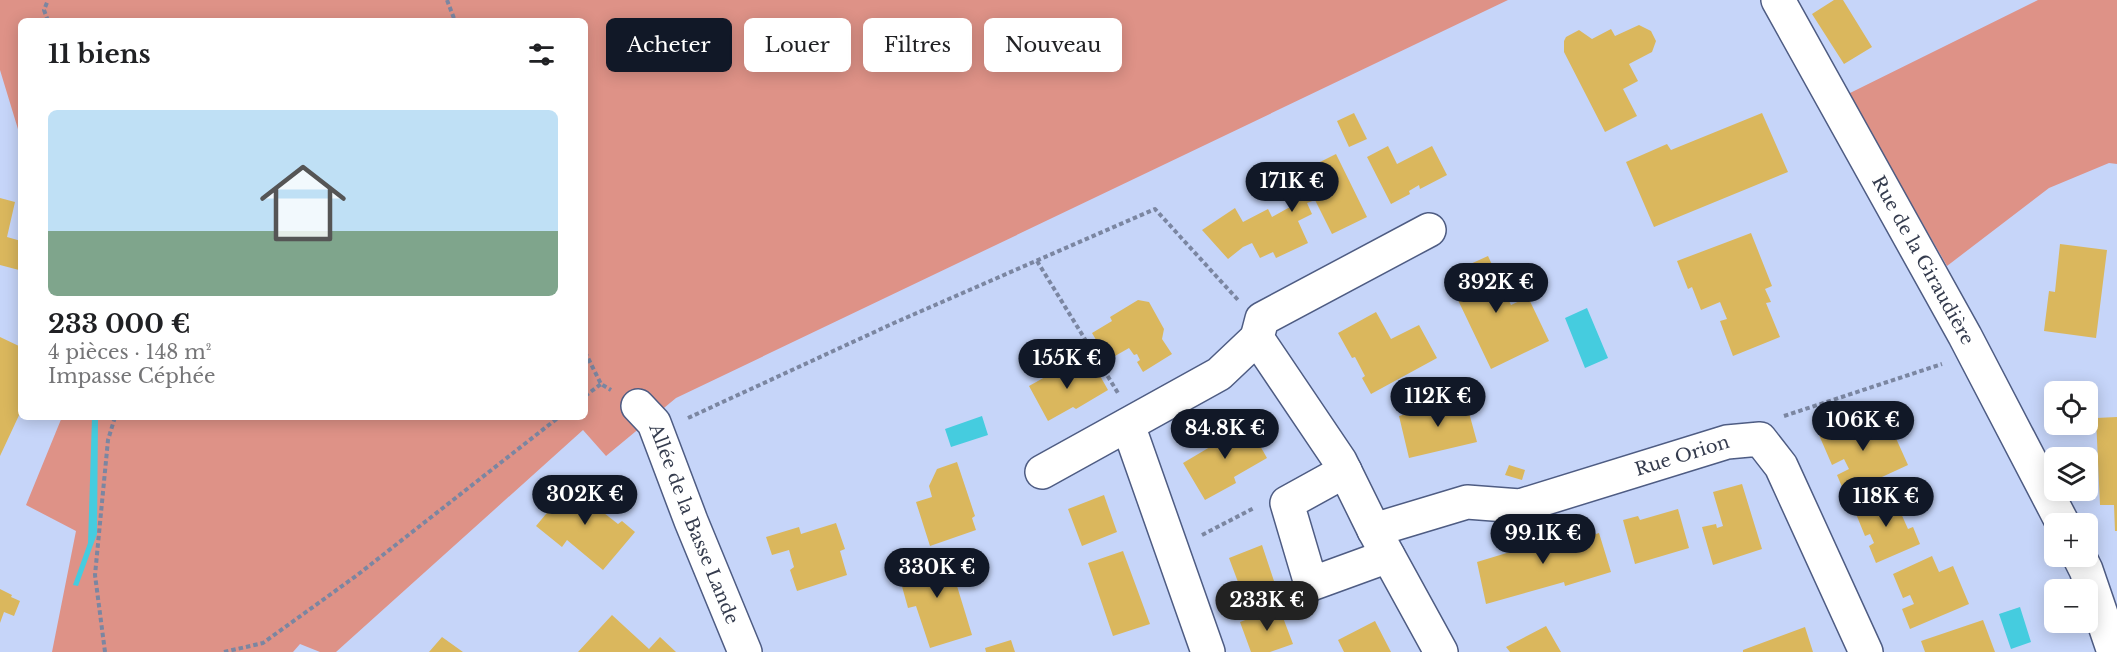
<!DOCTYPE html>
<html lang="fr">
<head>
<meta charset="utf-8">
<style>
  body { margin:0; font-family:"Libre Baskerville",serif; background:#f6f6f6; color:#202124; height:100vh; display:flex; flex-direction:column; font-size:22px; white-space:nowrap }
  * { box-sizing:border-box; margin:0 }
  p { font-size:20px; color:#757577 }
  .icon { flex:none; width:33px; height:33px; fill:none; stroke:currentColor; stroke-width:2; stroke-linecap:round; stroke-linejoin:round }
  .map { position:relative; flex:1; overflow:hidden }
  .side { position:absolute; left:18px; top:18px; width:570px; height:402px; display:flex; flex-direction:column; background:#fff; border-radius:9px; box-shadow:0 3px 15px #0003 }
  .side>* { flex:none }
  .top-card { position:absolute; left:606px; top:18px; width:570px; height:54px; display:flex; gap:12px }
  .tools { position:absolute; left:2044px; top:381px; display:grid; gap:12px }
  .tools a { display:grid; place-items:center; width:54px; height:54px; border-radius:9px; background:#fff; box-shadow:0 3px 15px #0003; font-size:30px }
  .price { position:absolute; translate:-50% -51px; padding:0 14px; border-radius:21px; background:#111827; color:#fff; font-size:20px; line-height:39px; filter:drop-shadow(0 2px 3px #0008) }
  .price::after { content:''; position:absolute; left:50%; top:36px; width:18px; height:14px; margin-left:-9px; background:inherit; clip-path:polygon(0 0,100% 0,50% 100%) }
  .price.on { background:#222; color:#fff }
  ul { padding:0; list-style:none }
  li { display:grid; align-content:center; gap:12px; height:318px; padding:0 30px }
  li+li { border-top:2px solid #e0e0e0 }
  li span { display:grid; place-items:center; height:186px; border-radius:9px; color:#555 }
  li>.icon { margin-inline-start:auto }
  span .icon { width:108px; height:108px; fill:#fffc; stroke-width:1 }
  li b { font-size:26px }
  h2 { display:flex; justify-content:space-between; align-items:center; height:72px; padding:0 30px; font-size:26px }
  .pill { padding:0 21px; border-radius:9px; background:#fff; box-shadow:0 3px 15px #0003; font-size:21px; line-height:54px }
  .pill.on { background:#111827; color:#fff }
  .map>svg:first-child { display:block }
</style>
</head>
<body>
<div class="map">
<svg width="2117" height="652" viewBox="0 0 2117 652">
  <rect width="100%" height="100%" fill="#c6d5f9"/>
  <path fill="#de9287" d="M0,0H1508L676,398L606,456L583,430L336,652H320L300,644L293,652H52L76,531L26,505L62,417H585V21H21V139L0,70Z
    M2038,0H2117V164L2109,163L2049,188L1947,266L1848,94Z"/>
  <path fill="#45ccdf" d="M1587,308L1608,358L1585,368L1565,318Z
    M982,416L988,435L951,447L945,429Z
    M92,417H98L97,534L78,586L73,585L88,543Z
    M2020,607L2031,642L2011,649L1999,614Z"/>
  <path fill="#dab75d" d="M1834,0H1843L1872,47L1844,64L1812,14Z
    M1639,25L1651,31L1656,41L1652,52L1629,64L1638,81L1623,89L1637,116L1605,132L1564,52V41L1566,37L1579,30L1592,39L1611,29L1615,36Z
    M1354,113L1367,139L1349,147L1337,121Z
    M1762,113L1788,172L1654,227L1626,162L1667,144L1671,150Z
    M1388,146L1397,164L1432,146L1447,175L1420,189L1419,185L1409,191L1410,194L1391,204L1367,157Z
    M1336,154L1367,217L1332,234L1315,200L1307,203L1312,214L1298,221L1308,243L1276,258L1273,252L1260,258L1252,243L1243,247L1228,259L1202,230L1235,208L1243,222L1268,209L1272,217L1290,207L1278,183Z
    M0,198L15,202L7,237L21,241L19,270L0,265Z
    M1751,233L1772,286L1765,289L1771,302L1766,303L1780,337L1733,356L1720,321L1727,319L1720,302L1701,310L1692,287L1688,289L1677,261Z
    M2060,244L2107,250L2096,338L2044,331L2049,291L2055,292Z
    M1488,256L1511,305L1528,297L1549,341L1491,369L1446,275Z
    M1138,300L1149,302L1164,329L1162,339L1172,354L1143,372L1137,362L1140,360L1137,354L1134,355L1129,348L1108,360L1092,333L1112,321L1110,317Z
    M1376,312L1391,339L1419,325L1437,358L1371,394L1362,378L1365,376L1355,357L1352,358L1338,333Z
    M0,337L21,347V411L0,456Z
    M1072,362L1079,374L1094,365L1108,390L1076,409L1073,407L1048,421L1029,386Z
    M1465,398L1477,442L1409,458L1399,416Z
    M1866,413L1875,432L1890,425L1908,465L1845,494L1837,475L1849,469L1844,459L1832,465L1819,435Z
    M2117,417V531H2115L2114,505H2100L2096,418Z
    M1246,421L1267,458L1234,477L1236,483L1205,500L1183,463L1215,444L1212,439Z
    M957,462L975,516L972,518L976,530L930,546L916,502L932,497L929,486L937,469Z
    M1509,465L1525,470L1522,480L1505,475Z
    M576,478L601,499L593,508L599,513H604L618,524L622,521L635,532L603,570L567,540L562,547L536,526Z
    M1742,484L1762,549L1713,565L1702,527L1716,524L1717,528L1723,526L1713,492Z
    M1892,493L1908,529L1913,527L1920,544L1876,563L1869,546L1874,543L1870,534L1865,536L1854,509Z
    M1104,495L1117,532L1082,546L1068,509Z
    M1678,509L1689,548L1635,564L1623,520L1638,516L1640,520Z
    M836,523L845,549L840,551L847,575L797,591L790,570L794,567L789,550L772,555L766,537L799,527L801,534Z
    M1581,528L1584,538L1599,533L1611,572L1565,586L1564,582L1486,604L1477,562L1510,552L1509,547Z
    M1262,545L1276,587L1244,598L1229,558Z
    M960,551L966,570L953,573L972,635L930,648L916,606L908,608L898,572Z
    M1123,551L1150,624L1113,636L1088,563Z
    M1932,556L1939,572L1953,566L1969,604L1910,629L1902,609L1914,604L1910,595L1903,598L1893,574Z
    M0,589L12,595L11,597L20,601L14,616L4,612L0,623Z
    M1279,607L1293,644L1270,652H1251L1240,622Z
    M612,615L649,649L660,637L676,652H578Z
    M1983,620L1995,652H1925L1921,641Z
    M1375,621L1391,652H1344L1338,640Z
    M1546,626L1561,652H1510L1506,647Z
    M1805,627L1813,652H1743V650Z
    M442,637L463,652H429Z
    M1011,640L1015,652H986L985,648Z"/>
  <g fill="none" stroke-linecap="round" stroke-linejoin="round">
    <defs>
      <g id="minor">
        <path id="s1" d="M1778,0L1965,336L2063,524"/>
        <path d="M1429,230L1262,319L1257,338L1340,461L1374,530L1441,652"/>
        <path id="s2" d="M638,406L654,423L691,521L745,652"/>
        <path d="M1128,425L1208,652"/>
        <path d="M1345,471L1287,503L1311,584L1388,556"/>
        <path d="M1042,472L1219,374L1257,338"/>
        <path id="s3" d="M1374,530L1467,502L1520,506L1727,442L1760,439L1781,466L1866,652"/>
        <path d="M2079,556L2086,570L2114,652"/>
      </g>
    </defs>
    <use href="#minor" stroke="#4e5c83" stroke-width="36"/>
    <path stroke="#7b86a1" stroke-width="4" stroke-dasharray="4.5 3" stroke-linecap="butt" d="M447,0L455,21
      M48,21L44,10L48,0
      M1037,261L1118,393
      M585,352L601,384L611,390
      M585,396L601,384
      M1784,416L1942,364
      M688,418L894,323L1155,209L1238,300
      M1202,535L1254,508
      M105,652L95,575L108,440L115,417
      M224,652L263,643L356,576L559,417"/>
    <use href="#minor" stroke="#fff" stroke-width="33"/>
  </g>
  <g text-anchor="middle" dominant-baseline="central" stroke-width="6" stroke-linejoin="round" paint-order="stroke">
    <g font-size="18" fill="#353c4e" stroke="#f4f6fb">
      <text stroke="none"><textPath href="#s1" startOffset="298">Rue de la Giraudière</textPath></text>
      <text stroke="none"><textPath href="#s3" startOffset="320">Rue Orion</textPath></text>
      <text stroke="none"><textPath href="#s2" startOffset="132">Allée de la Basse Lande</textPath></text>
    </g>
  </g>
</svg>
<div class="tools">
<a><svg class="icon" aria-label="locate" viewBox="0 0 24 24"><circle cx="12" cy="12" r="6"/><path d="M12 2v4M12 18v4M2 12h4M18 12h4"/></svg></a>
<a><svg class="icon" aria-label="layers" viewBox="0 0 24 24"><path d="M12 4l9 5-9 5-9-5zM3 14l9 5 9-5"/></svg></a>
<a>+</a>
<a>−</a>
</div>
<b class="price" style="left:1292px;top:213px">171K €</b>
<b class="price" style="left:1496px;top:314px">392K €</b>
<b class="price" style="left:1067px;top:390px">155K €</b>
<b class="price" style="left:1438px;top:428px">112K €</b>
<b class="price" style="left:1863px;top:452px">106K €</b>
<b class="price" style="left:1225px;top:460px">84.8K €</b>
<b class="price" style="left:585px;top:526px">302K €</b>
<b class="price" style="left:1886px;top:528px">118K €</b>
<b class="price" style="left:1543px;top:565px">99.1K €</b>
<b class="price" style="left:937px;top:599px">330K €</b>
<b class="price on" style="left:1267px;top:632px">233K €</b>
<div class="top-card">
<a class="pill on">Acheter</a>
<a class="pill">Louer</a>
<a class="pill">Filtres</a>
<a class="pill">Nouveau</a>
</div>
<section class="side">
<h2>11 biens<svg class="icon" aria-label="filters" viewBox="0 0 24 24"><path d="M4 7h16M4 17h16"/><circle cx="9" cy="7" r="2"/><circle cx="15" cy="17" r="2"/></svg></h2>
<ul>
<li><span style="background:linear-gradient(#bfe0f5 65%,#7fa58c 0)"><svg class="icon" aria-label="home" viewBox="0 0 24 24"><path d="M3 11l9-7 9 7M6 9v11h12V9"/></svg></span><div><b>233 000 €</b><p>4 pièces · 148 m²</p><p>Impasse Céphée</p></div></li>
</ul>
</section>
</div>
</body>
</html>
